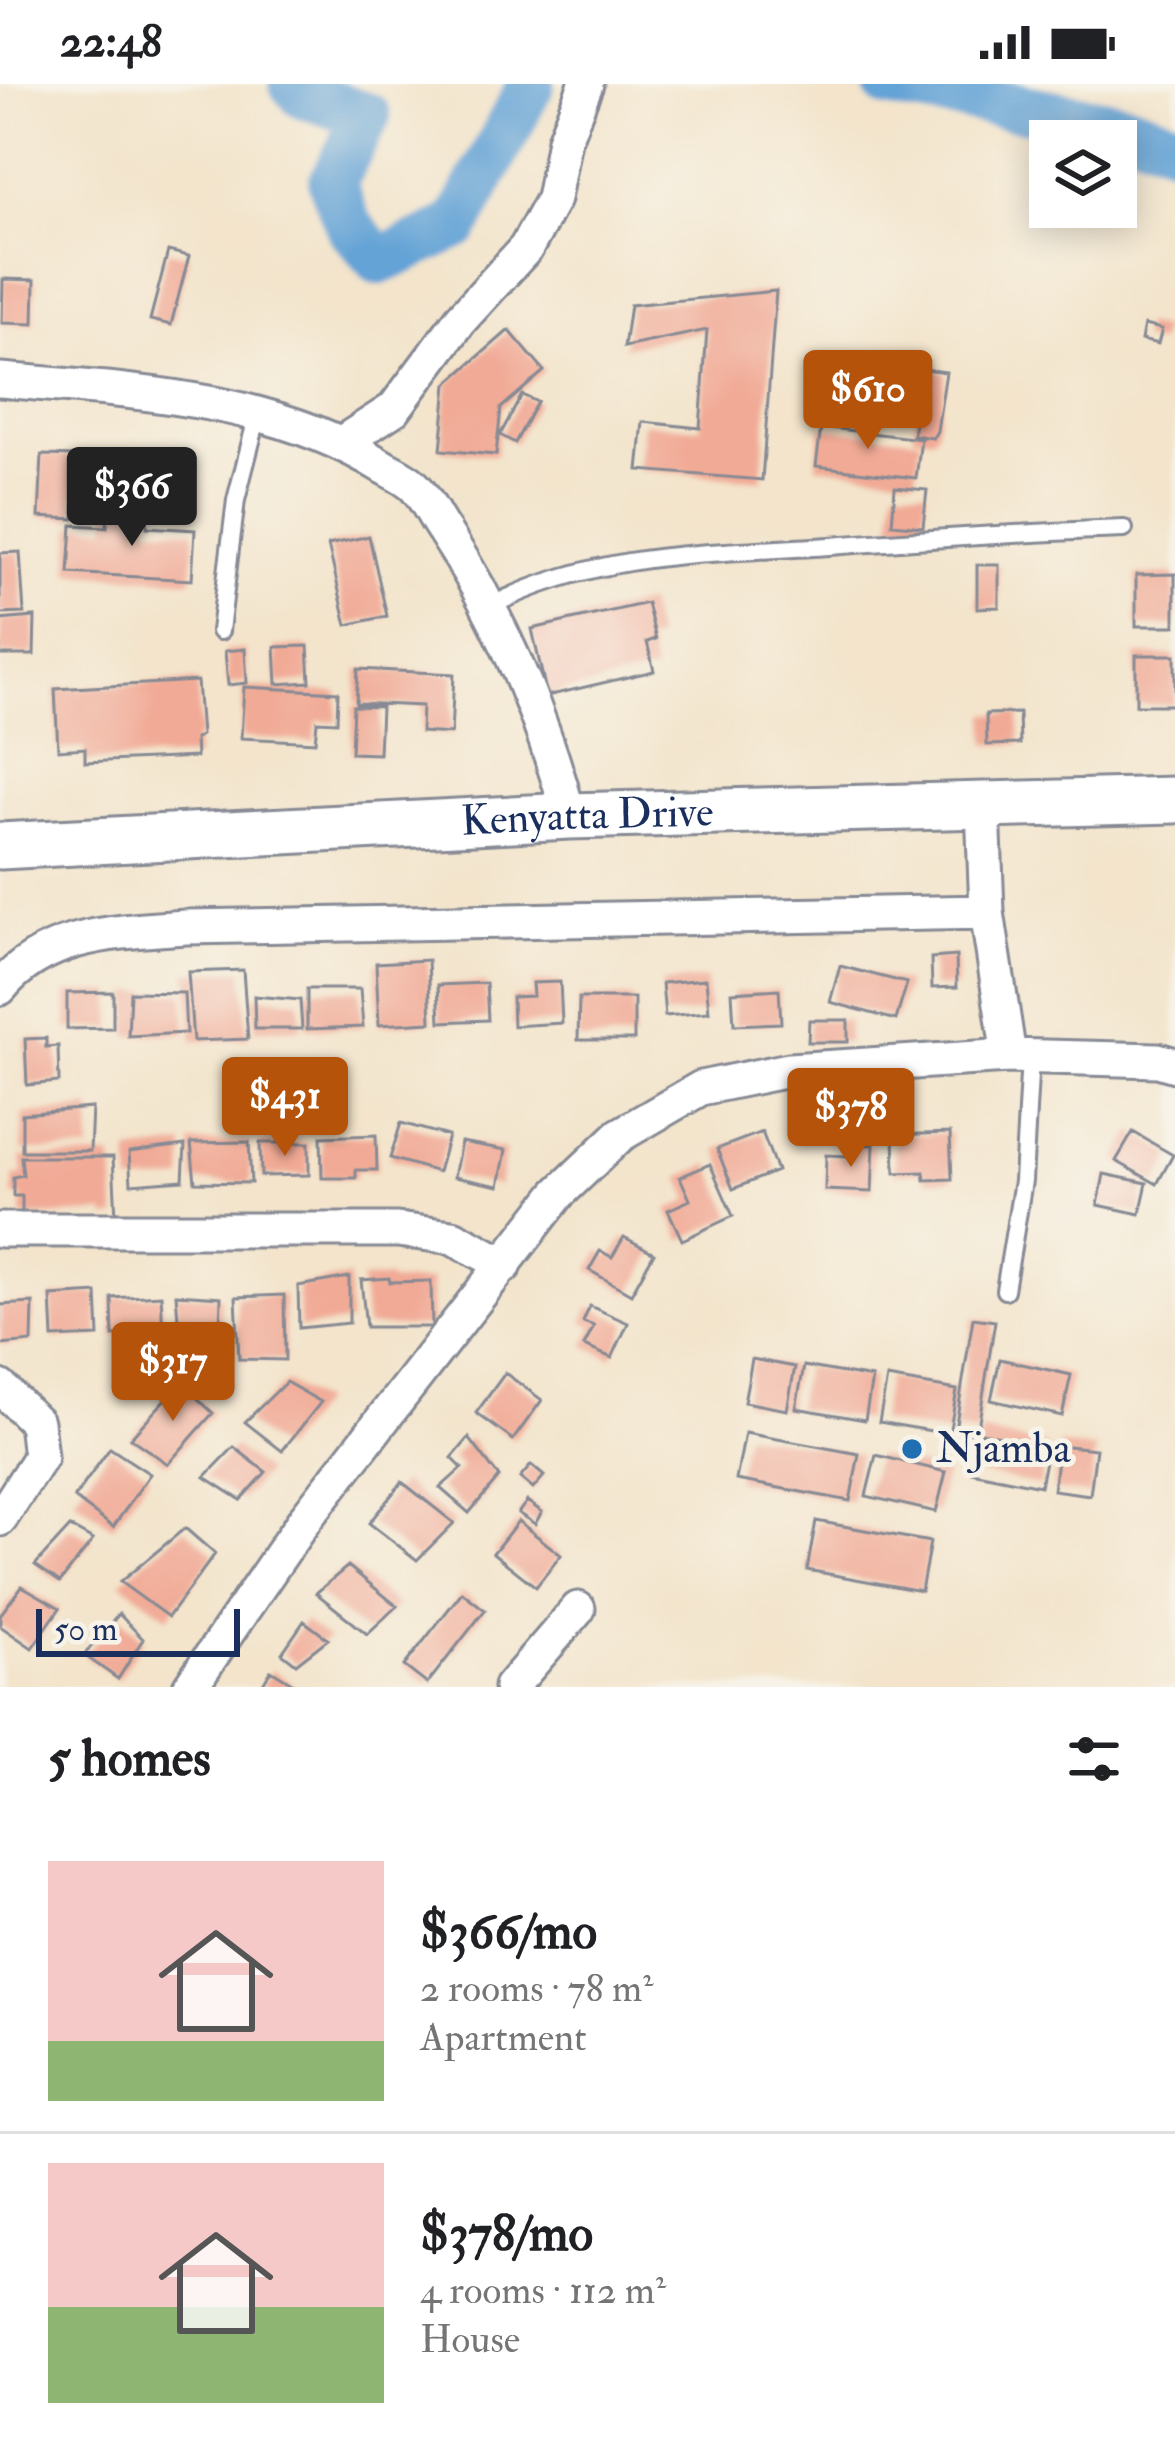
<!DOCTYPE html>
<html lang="en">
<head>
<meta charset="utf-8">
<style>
  body { margin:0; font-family:"IM FELL Double Pica",serif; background:#f6f6f6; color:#202124; height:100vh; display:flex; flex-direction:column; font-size:45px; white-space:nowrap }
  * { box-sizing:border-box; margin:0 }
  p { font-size:39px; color:#757577 }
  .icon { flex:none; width:66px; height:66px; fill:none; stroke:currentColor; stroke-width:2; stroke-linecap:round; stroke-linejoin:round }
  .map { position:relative; height:1603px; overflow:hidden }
  .sheet { display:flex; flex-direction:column; background:#fff; flex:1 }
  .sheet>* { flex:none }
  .fabs { position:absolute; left:1029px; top:36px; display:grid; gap:24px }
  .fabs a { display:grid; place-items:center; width:108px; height:108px; border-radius:0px; background:#fff; box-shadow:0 6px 30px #0003; font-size:60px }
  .scale { position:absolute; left:36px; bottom:30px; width:204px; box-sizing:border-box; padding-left:12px; border:6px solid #1b2f5e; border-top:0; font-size:33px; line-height:42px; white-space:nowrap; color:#1b2f5e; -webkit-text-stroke:9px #f7f3e8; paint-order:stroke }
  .price { position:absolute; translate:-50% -102px; padding:0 27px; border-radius:12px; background:#b45309; color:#fff; font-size:39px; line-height:78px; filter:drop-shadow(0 3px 6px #0008) }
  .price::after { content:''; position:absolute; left:50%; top:72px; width:36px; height:27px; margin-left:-18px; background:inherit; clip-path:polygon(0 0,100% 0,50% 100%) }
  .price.current { background:#222; color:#fff }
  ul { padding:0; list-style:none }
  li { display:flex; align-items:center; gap:36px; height:300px; padding:0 48px }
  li+li { border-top:3px solid #e0e0e0 }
  li span { display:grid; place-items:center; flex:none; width:336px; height:240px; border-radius:0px; color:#555 }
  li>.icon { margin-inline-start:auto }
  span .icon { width:144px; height:144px; fill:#fffc; stroke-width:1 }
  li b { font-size:51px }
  h2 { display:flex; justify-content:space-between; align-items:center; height:144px; padding:0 48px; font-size:51px }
  .status { display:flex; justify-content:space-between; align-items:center; height:84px; padding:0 60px; background:#fff; direction:ltr }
  .status svg { height:33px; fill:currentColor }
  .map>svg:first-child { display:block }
</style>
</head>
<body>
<div class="status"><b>22:48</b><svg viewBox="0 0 49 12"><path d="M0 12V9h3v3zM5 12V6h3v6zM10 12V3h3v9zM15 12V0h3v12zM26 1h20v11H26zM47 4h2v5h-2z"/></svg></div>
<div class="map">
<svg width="1175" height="1603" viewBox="0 0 1175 1603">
  <rect width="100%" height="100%" fill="#f7f3e8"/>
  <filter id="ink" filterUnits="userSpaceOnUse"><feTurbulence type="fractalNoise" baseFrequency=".00833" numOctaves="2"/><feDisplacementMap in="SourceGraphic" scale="24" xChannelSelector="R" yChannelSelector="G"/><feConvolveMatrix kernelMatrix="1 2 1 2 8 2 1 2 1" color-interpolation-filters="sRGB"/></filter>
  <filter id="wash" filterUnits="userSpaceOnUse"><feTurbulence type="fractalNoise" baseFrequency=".004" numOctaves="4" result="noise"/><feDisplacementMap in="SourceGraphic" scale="48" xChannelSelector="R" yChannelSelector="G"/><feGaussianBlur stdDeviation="2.7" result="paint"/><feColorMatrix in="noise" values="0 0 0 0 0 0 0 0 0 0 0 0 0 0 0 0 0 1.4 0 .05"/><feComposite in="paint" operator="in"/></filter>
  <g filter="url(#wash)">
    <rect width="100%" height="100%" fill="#f3e4cb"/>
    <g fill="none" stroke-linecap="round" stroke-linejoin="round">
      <path stroke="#64a3d6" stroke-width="48" d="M293,0L304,11L367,32L332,99L349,142L380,177L457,142L531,0
        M887,0L1124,42L1175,60"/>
    </g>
    <g id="blocks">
      <path fill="#f1aa96" d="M168,167L189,172L171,241L150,236Z
        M3,195L35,196L34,240L2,239Z
        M776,207L762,396L638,386L643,338L700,344L707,246L624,263L630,221Z
        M1144,241L1162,245L1158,260L1141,256Z
        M509,246L544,287L501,324L496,371L441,366L447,300Z
        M924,285L946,288L937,347L933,354L913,351Z
        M522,311L537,318L515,359L500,351Z
        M821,343L921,355L916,394L816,382Z
        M42,371L77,372L74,435L39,433Z
        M895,403L927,406L923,443L892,440Z
        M108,425L148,428L147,443L195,446L192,496L69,489L72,441L107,443Z
        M369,452L387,532L347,541L328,461Z
        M20,468L24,529L0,530V469Z
        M977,481H999V523L977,524Z
        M1175,490V542H1136V491Z
        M647,519L656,555L647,558L654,587L547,612L532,545Z
        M35,533L34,571H0V536Z
        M308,562L310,598L277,600L275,563Z
        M245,565L247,599L228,601L225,567Z
        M1136,571H1175V621H1136Z
        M358,585L454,590L451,650L421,648L422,622L356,619Z
        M197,597L201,651L195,655L196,673L85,678V664L58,666L55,605Z
        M244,603L338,608L337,638L317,637L315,658L241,654Z
        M353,622L381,623L379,670L351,669Z
        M1019,629L1020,660L987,661L986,630Z
        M956,872L957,903L932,904L931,874Z
        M428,876L431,938L379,941L376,879Z
        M840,882L907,899L896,936L830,918Z
        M243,886L248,955L193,957L188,888Z
        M706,895L709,928L665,932L662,899Z
        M560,898L562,939L513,942L512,913L533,912L532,899Z
        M486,899L488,936L440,938L438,901Z
        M307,905H360L363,943L307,945Z
        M779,905L781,939L734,941L732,908Z
        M113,908V944L67,945V909Z
        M130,908L184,909L186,949L128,952Z
        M254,912L300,916L302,945H255Z
        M579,914H634V956H578Z
        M809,936H848V958H808Z
        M46,954V963L58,962L59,998L27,1001L25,955Z
        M92,1024L90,1067H22V1030Z
        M401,1039L448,1052L438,1088L390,1074Z
        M762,1048L777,1087L733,1105L717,1065Z
        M1133,1048L1173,1071L1157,1100L1116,1077Z
        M950,1049L952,1095L925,1096L924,1088L895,1089L894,1051Z
        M376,1051L377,1086H356V1094H322L321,1053Z
        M249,1058L251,1099L195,1098L191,1059Z
        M461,1058L506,1066L499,1102L454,1093Z
        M260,1059H309V1091L261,1092Z
        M848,1060L874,1061L872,1108L825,1106L826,1071L848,1072Z
        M185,1061L183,1096L131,1100L129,1068Z
        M21,1073H113L116,1134H105L106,1129L22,1133V1112H13V1093L23,1091Z
        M710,1080L733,1132L682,1156L668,1126L690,1116L680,1093Z
        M1104,1090L1147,1099L1140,1130L1098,1121Z
        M624,1153L654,1169L631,1210L589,1186L600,1167L612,1173Z
        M349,1193V1239L299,1244L298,1202Z
        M389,1194L390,1198L431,1197L432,1243H366L361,1196Z
        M97,1209L99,1252L53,1254L51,1212Z
        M176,1210L221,1213L220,1245L179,1247Z
        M161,1211L163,1249L113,1252L112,1214Z
        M284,1211L285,1276L239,1275L236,1213Z
        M33,1219L32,1258L0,1261V1221Z
        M590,1222L628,1239L612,1274L584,1262L594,1242L583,1238Z
        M973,1234L995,1237L977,1350L955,1346Z
        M752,1275L795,1283L787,1326L744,1318Z
        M1000,1275L1071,1291L1062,1332L991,1316Z
        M804,1282L872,1294L865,1336L796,1324Z
        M505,1289L542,1316L513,1356L476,1329Z
        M887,1294L957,1306L949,1350L879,1338Z
        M286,1298L321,1318L282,1367L245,1338Z
        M181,1299L213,1329L168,1380L130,1354Z
        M981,1348L1048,1362L1040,1402L972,1388Z
        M745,1349L859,1370L850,1417L736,1396Z
        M469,1354L499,1393L469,1429L440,1404L462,1384L452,1374Z
        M1059,1361L1096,1365L1090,1411L1053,1406Z
        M234,1363L266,1388L241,1416L205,1393Z
        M110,1364L150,1390L113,1443L74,1414Z
        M876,1371L946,1388L936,1428L866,1412Z
        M531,1381L544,1392L533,1405L520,1394Z
        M402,1398L454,1439L417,1476L369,1439Z
        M527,1417L542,1428L535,1440L518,1429Z
        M518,1437L561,1471L536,1503L493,1469Z
        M816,1437L930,1458L921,1507L807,1486Z
        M70,1443L93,1456L60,1498L35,1481Z
        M185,1444L215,1470L168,1533L120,1498Z
        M348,1482L397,1522L367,1550L316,1509Z
        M22,1502L60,1524L32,1564L0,1542V1531Z
        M462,1508L485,1526L427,1600L404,1582Z
        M119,1530L143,1555L118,1595L84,1571Z
        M304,1537L328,1555L296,1580L282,1569Z
        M271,1586L292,1599L290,1603H261Z"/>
    </g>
  </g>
  <g filter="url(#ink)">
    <use href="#blocks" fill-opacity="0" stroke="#878a94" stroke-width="3"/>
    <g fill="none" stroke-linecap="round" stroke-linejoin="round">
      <defs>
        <path id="service" d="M489,523C599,466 709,470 830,462C928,455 1026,448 1124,445
          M220,547L236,416L258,330
          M1005,1206L1023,1097L1030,973"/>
        <path id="minor" d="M0,296C129,307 269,312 382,382C392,388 404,393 413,401C425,412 434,433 444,447C501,535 542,631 569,732
          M343,358L394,325L461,235L526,164L553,115L564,56L586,0
          M983,722L987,828L1009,972
          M0,904C46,848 118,848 186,843L987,828
          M0,1146H397L453,1153L505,1181
          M0,1303L36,1338L40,1373L0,1435
          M190,1603L305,1435L558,1110L620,1051L701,1004L789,986L1009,972L1158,976L1175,981
          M511,1603L578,1525"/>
        <g id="secondary">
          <path id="s1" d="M0,762L569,732L1175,716"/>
        </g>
      </defs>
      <use href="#service" stroke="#878a94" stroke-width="22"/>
      <use href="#minor" stroke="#878a94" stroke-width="39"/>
      <use href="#secondary" stroke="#878a94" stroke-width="51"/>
      <use href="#service" stroke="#fff" stroke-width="16"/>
      <use href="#minor" stroke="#fff" stroke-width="33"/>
      <use href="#secondary" stroke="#fff" stroke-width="45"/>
    </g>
  </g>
  <circle fill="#1f6fb2" stroke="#f7f3e8" stroke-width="4.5" cx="912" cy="1365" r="12"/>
  <g text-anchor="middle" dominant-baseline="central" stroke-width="10" stroke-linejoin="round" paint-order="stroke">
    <g font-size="42" fill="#1b2f5e" stroke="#f7f3e8">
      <text stroke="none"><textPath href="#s1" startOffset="588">Kenyatta Drive</textPath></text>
    </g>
    <g font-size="42" fill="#1b2f5e" stroke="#f7f3e8" text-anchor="start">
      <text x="936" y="1365">Njamba</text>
    </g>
  </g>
</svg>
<div class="fabs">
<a><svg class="icon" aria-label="layers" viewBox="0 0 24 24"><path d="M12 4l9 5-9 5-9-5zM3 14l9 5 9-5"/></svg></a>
</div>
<div class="scale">50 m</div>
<b class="price" style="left:868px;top:368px">$610</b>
<b class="price current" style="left:132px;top:465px">$366</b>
<b class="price" style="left:285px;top:1075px">$431</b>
<b class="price" style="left:851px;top:1086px">$378</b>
<b class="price" style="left:173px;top:1340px">$317</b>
</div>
<section class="sheet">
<h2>5 homes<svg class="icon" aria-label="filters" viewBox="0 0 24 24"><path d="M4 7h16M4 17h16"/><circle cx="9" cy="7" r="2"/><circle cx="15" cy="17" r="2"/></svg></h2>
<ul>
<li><span style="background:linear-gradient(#f6c9c9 75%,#8fb573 0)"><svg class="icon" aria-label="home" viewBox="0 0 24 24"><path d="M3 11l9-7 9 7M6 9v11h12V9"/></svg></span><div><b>$366/mo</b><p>2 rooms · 78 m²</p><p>Apartment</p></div></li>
<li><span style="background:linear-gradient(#f6c9c9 60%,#8fb573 0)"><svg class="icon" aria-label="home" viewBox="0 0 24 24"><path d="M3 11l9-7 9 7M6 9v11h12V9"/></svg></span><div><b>$378/mo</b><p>4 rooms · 112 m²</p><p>House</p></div></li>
</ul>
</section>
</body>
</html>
